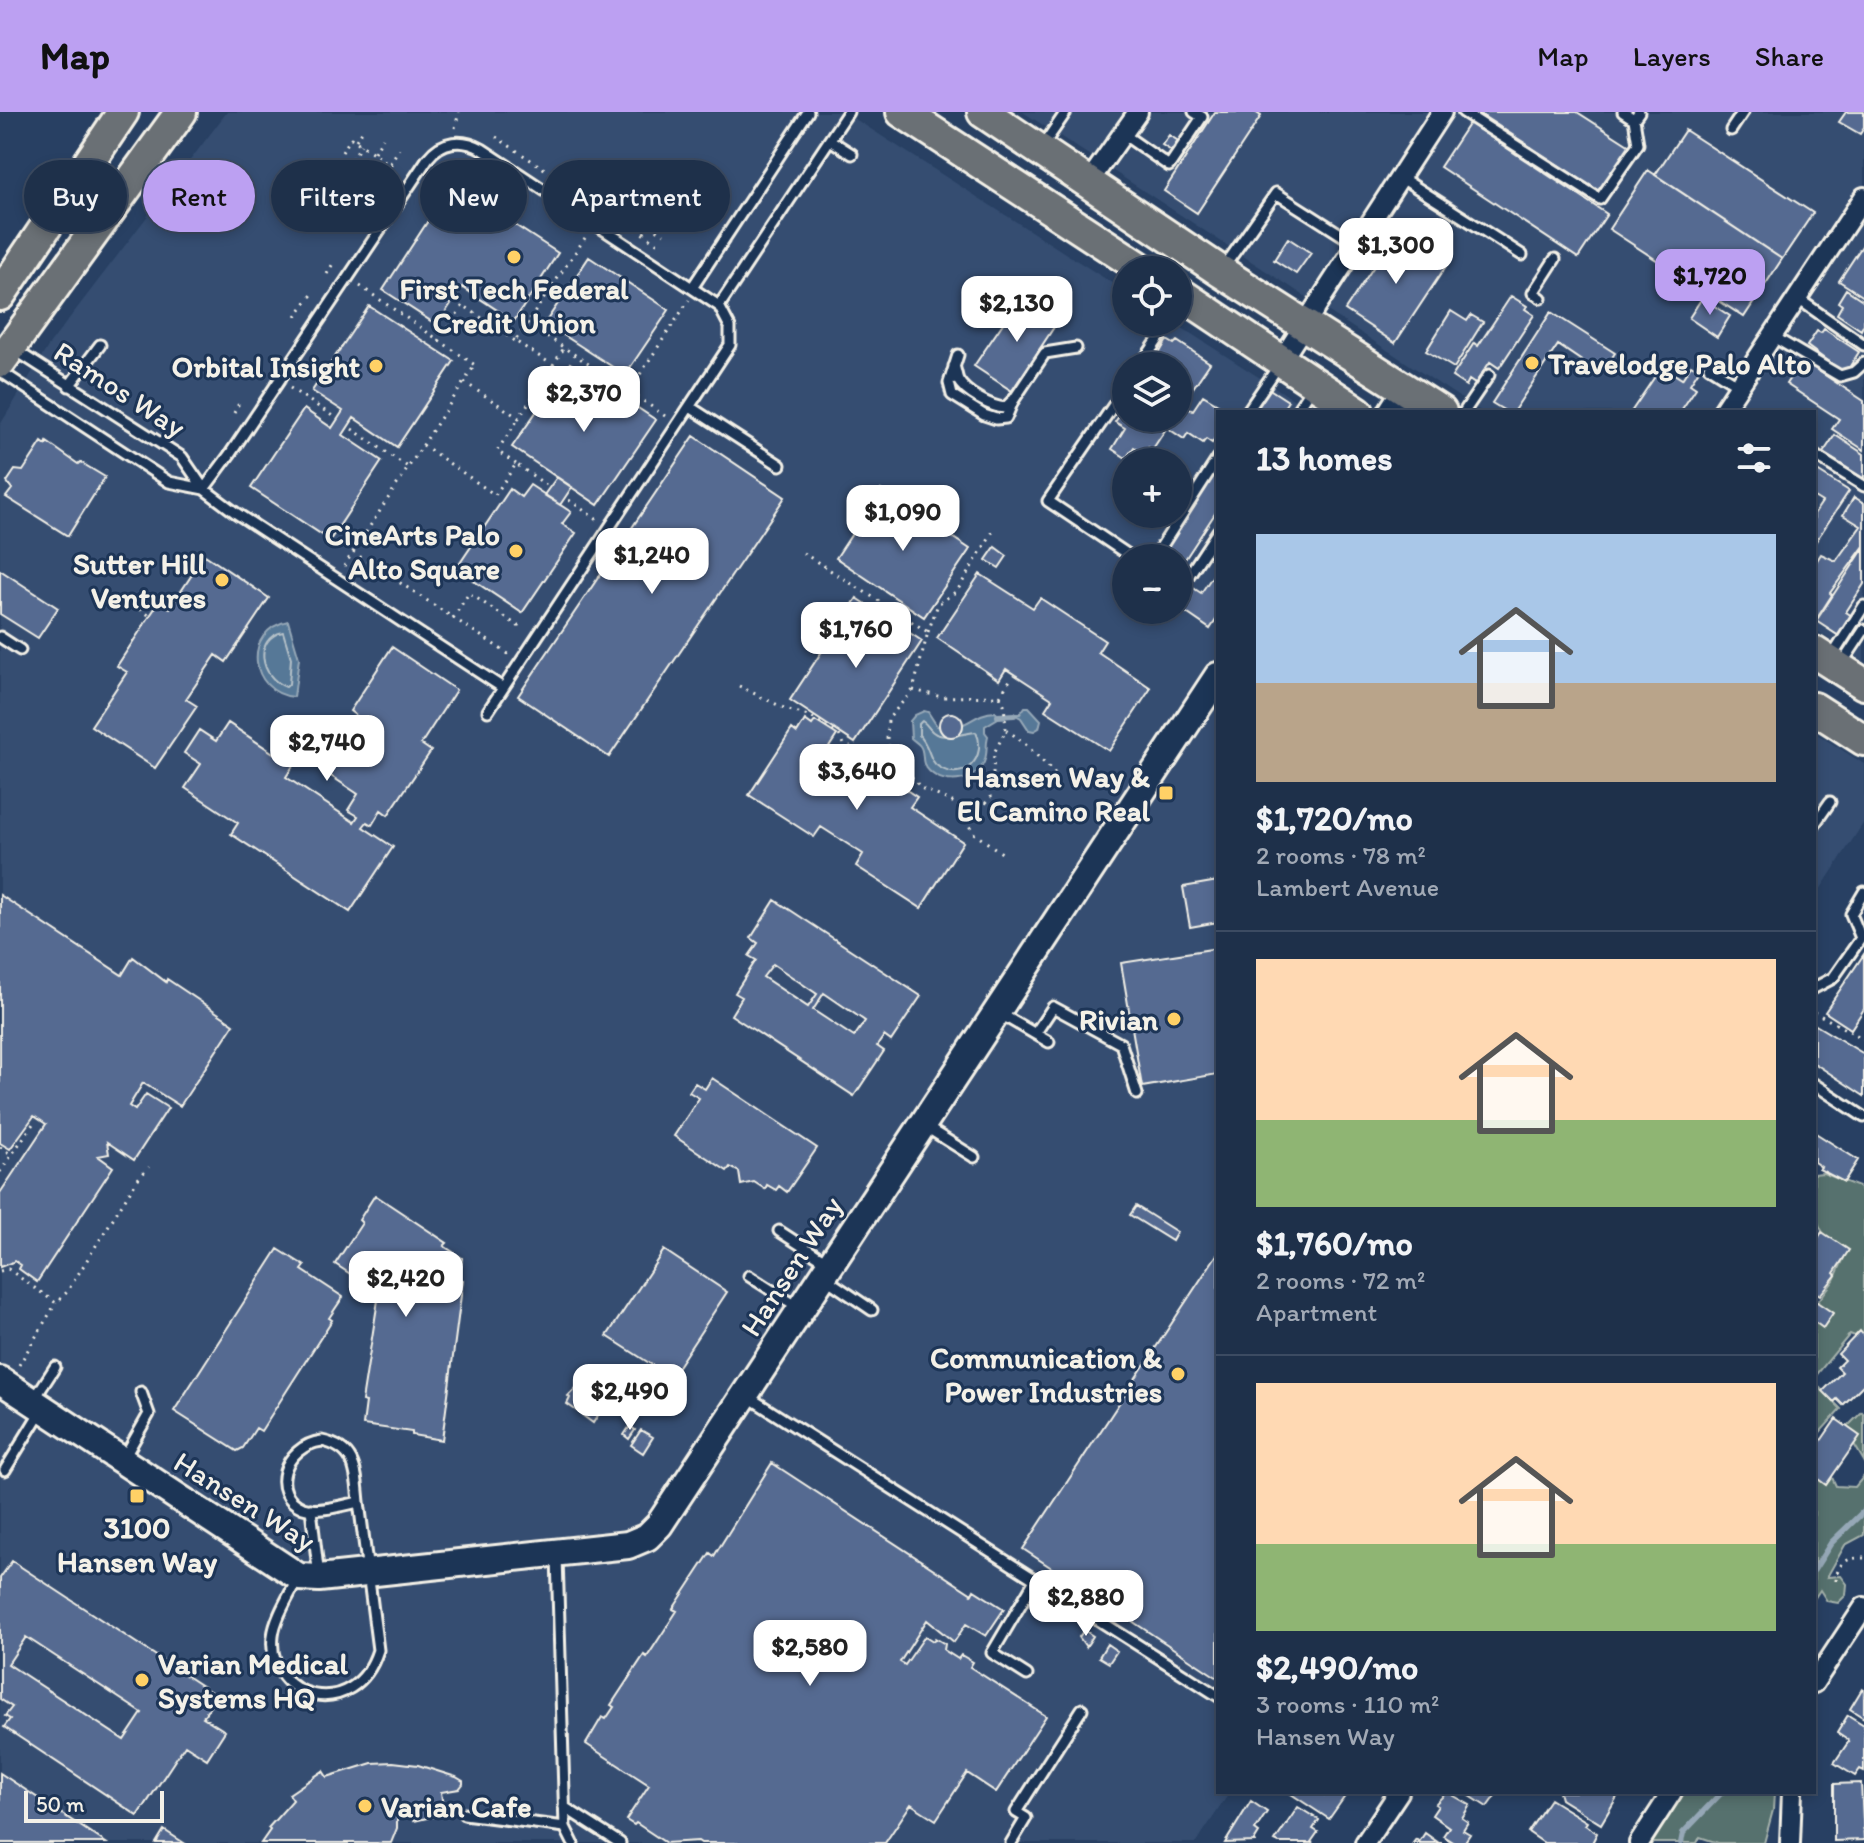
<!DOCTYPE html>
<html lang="en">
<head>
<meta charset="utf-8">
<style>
  body { margin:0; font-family:Itim,sans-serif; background:#2b3c54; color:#f1f3f6; height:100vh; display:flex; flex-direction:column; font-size:30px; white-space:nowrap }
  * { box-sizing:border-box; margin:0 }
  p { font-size:26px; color:#a1a9b5 }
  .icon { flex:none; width:44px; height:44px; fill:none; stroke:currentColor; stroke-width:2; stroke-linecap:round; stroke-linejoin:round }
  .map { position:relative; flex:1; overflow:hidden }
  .drawer { position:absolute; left:1216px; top:298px; width:600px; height:1384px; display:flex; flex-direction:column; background:#1e304a; border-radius:0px; box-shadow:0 4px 12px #0003,0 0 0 2px #3c4b62 }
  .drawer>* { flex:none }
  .hud { position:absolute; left:24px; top:48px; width:760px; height:72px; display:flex; gap:16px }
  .tools { position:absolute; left:1112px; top:144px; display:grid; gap:16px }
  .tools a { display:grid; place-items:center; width:80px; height:80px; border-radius:50%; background:#1e304a; box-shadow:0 4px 12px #0003,0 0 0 2px #3c4b62; font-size:40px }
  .scale { position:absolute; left:24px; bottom:20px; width:140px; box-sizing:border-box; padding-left:8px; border:4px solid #f4f1e8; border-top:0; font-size:22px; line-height:28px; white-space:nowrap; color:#f4f1e8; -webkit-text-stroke:6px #1d3557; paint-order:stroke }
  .price { position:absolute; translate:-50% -68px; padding:0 18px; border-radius:16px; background:#fff; color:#222; font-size:26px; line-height:52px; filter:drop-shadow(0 2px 4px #0008) }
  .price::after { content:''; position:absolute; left:50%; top:48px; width:24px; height:18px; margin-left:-12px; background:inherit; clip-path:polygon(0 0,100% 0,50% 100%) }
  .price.current { background:#bca0f2; color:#111 }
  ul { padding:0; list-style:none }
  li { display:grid; align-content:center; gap:16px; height:424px; padding:0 40px }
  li+li { border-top:2px solid #3c4b62 }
  li span { display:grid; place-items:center; height:248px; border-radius:0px; color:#555 }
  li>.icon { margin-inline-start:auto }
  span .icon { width:144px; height:144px; fill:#fffc; stroke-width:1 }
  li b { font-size:34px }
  h2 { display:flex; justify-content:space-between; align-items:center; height:96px; padding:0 40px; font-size:34px }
  .pill { padding:0 28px; border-radius:36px; background:#1e304a; box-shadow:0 4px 12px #0003,0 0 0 2px #3c4b62; font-size:28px; line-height:72px }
  .pill.current { background:#bca0f2; color:#111 }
  header { display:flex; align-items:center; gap:48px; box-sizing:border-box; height:112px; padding:0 40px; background:#bca0f2; color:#111 }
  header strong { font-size:38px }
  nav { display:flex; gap:44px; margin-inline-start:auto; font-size:28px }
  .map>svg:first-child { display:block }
</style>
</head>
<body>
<header>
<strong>Map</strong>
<nav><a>Map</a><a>Layers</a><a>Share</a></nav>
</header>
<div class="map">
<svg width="1864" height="1731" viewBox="0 0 1864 1731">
  <rect width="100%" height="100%" fill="#284063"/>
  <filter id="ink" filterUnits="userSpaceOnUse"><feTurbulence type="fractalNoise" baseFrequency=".0125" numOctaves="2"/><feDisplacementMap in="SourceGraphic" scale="16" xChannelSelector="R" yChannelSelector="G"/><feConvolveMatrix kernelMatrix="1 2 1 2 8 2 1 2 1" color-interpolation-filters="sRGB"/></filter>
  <g filter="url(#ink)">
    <path fill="#354d71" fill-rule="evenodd" d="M227,0H844L1126,180V210H1173L1313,300H1218V1680H1230L1196,1731H0V313L49,233ZM1126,254H1178V306H1126ZM1126,350H1178V402H1126ZM1126,446H1178V498H1126Z
      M1023,0H1864V550L1814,517V300H1482Z
      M1814,620L1864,652V710L1814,787Z"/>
    <path fill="#56716e" stroke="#a5b1ab" stroke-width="2" d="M1823,1061L1859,1075L1864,1087V1228L1850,1222L1814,1266V1195L1834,1168L1844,1146C1813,1115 1814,1104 1814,1062Z
      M1814,1270L1841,1297L1814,1327Z
      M1862,1300L1864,1302V1349L1845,1317Z
      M1814,1347L1828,1357L1836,1374L1855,1375L1864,1364V1423L1845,1433L1827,1465L1841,1464L1847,1472L1846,1483L1838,1491L1827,1489L1820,1478L1814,1487Z
      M1680,1680H1774L1773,1698L1764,1731H1718L1700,1725L1697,1731H1648Z"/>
    <path fill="#577897" stroke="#96a8b7" stroke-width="2" d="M288,509L299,546L294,585C249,581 242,519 288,509Z
      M1025,595H1029L1041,608L1039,616L1034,619L1029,618L1021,606L1014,602H1020Z
      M924,599L928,600L937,614C970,620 969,601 996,600L998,606L985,614V620L988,624C985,634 989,644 982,654C969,673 936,674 924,652C922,647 924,639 920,634C918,631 914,629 911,626L910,609L915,603Z"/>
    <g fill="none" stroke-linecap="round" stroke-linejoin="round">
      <path stroke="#b5c1c8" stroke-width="2" d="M283,520L291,546L289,572L286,575C260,566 253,526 283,520Z
        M922,609C929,613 929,619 936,622C948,627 965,621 976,620C988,644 964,672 939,655C928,649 930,633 919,623V612Z"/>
      <path stroke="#96a8b7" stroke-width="6" d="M998,604L1014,603
        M1814,1458L1831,1431L1864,1399
        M1681,1731L1683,1721L1722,1680"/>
    </g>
    <path fill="#546b91" stroke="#f4f1e8" stroke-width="2" fill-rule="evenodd" d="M1215,0H1255L1261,4L1197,101L1164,79Z
      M1477,0H1577L1630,34L1600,80Z
      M1846,0H1864V16L1860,22L1839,10Z
      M1469,11L1607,102L1578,146L1440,55Z
      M1685,18L1813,101L1782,147L1655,63Z
      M1169,23L1180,30L1173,40L1162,33Z
      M1648,58L1782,147L1744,205L1609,117Z
      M452,72L558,141L514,209L462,175L437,213L383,178Z
      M1398,118L1448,151L1395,231L1345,198Z
      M1288,126L1311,141L1296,162L1274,148Z
      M1864,131V185L1839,169Z
      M589,145L669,198L625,263L545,211Z
      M1846,177L1864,189V212L1861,218L1837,202L1842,193L1838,190Z
      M1511,184L1527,194L1525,197L1534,203L1499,256L1490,250L1475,272L1469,268L1466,274L1452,265L1474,231L1478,234Z
      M1702,186L1730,204L1717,225L1689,206Z
      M1036,189L1057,202L1055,207L1058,209L1012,279L974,254L1016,192L1029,200Z
      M369,194L454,249L397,335L354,306L343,323L382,349L330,428L251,376L304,297L332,316L343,299L312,279Z
      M1451,199L1467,209L1471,203L1483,210L1454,256L1426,239Z
      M1551,200L1615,241L1601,262L1558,233L1513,300H1507L1492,291Z
      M1824,217L1859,240L1845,262L1807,234L1817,219L1821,221Z
      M1167,228L1174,232L1177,229L1210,251L1178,298V254H1152Z
      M1802,248L1864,289V338L1832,317L1839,307L1786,272Z
      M570,251L656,308L598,393L512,335Z
      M1691,253L1699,258L1690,272L1696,276L1680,300H1631L1662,254L1682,267Z
      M1268,276L1288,289L1281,300H1253Z
      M1203,283L1231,300H1218V321L1212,331L1206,327L1203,331L1188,321L1184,327L1166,315L1173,306H1178V298L1182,292L1193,298Z
      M1126,294V306H1173L1152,338L1148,335L1144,341L1134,335L1126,346L1112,337L1125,316L1115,310Z
      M1835,323L1864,342V367L1823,341Z
      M694,324L785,385L609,645L518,584Z
      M42,330L46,333L47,330L78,352L80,350L105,365L68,424L6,385L12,377L7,370L15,358L23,359Z
      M1218,354V397L1178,458V446H1158Z
      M1814,357L1849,379L1814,432V402L1822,390L1814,385Z
      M557,365L572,375L560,393L544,383Z
      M530,373L571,400L562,412L576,421L522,501L456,457L510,377L521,385Z
      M881,378L970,437L924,505L836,446Z
      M1854,385L1864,391V434L1830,481L1832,483L1814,511V453L1821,442L1836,449L1861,414L1843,403Z
      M995,435L1007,444L999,456L986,448Z
      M1864,436V472L1846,500L1852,504L1839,524L1816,509Z
      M205,443L269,486L226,550L216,543L186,587L197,594L155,656L91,614L127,560L117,554L159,490L170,496Z
      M1218,456V505L1210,517L1178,495V466L1201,481Z
      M0,458L58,496L38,526L0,502Z
      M980,462L1033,496L1040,486L1105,529L1098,540L1151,576L1109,639L1045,598L1052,587L1006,557L999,568L937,526Z
      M857,486L922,529L855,631L790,588Z
      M392,535L456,578L421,632L431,639L388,703L381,698L372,713L367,710L363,715L393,735L350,800L231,722L238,711L185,676L201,652L184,641L199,618L216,629L228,611L293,654L286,665L354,710L358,704L348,698L358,682L325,660L360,607L350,599Z
      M939 613a12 12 0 1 1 24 0a12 12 0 1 1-24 0Z
      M805,608L812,613L815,609L837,623L826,640L845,653L852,642L917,685L910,695L963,730L921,796L856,754L863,742L821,715L814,725L749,683L792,617L797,621Z
      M1218,769V810L1190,815L1183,775Z
      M0,783L122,863L133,845L166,870L167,867L234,912L180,994L143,971L129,994L135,998L146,982L168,996L134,1048L107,1030L109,1042L98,1044L113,1055L37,1170L19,1157L21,1153L15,1149L0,1155V1081L46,1012L34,1004L10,1037L0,1031Z
      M775,788L921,884L891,929L884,924L877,934L884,939L854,984L731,903L742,885L735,881L756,848L749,844L758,831L751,826ZM773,852L817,882L808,895L763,865ZM824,881L865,909L854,925L813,898Z
      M1218,836V962L1142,975L1121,851Z
      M1864,842V897L1851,917L1825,900Z
      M1814,912L1864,942V984L1814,951Z
      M712,966L817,1036L787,1080L779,1074L776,1078L767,1073L765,1077L754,1070L741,1073L739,1060L730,1055L727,1059L674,1024L699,986L689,980L695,971L705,977Z
      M1814,1020L1858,1048L1844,1070L1819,1057L1821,1055L1814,1050Z
      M375,1083L447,1131L444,1134L462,1146L460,1167L463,1168L442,1328L412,1323V1320L363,1313L366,1290L362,1289L378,1188L354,1172L358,1167L335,1152L362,1111L359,1108Z
      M1136,1094L1177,1120L1172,1129L1130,1103Z
      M1822,1120L1849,1138L1834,1161L1836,1163L1820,1183L1814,1179V1132Z
      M278,1137L305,1154L302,1158L343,1185L329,1206L332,1208L261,1319L256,1316L243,1336L237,1339L174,1299Z
      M664,1138L727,1180L671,1265L607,1224Z
      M1218,1141V1566L1023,1437Z
      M1814,1188L1833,1201L1823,1216L1816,1211L1814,1213Z
      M1860,1219L1864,1224V1272L1843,1293L1837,1287L1834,1290L1823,1279L1842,1260L1837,1255L1844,1248L1838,1242Z
      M579,1273L589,1280L577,1299L567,1292L570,1286L568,1284Z
      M595,1283L606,1291L593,1311L582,1303Z
      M1836,1307L1860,1324L1826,1373L1814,1364V1339Z
      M630,1314L635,1318L629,1327L624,1323Z
      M641,1318L653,1325L643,1341L631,1333Z
      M772,1351L972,1482L974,1478L1004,1497L986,1524L966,1512L954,1530L927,1508L900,1550L905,1553L925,1524L933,1529L935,1526L945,1532L944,1538L958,1547L961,1543L973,1550L970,1555L1046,1604L996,1680L967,1661L936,1708L911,1692L885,1731H701L698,1729L666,1731L636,1711L634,1713L626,1708L649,1673L586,1632L602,1605L606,1607L614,1595L611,1593L644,1543L647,1545L677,1499L673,1497L710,1441L714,1444Z
      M12,1449L217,1584L203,1605L225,1619L207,1647L185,1633L138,1704L4,1615L10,1607L5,1604L12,1595L0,1587V1466ZM26,1525L142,1601L124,1628L8,1552Z
      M1084,1518L1093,1524L1086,1535L1079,1525Z
      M1107,1532L1117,1539L1109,1551L1099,1545Z
      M1862,1577L1864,1578V1606L1850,1597Z
      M1848,1603L1864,1613V1659L1860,1657L1855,1664L1834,1651L1849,1629L1837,1621Z
      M372,1651L393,1650L418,1653L456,1665L463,1669V1672L459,1677L441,1680L444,1702L414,1709L412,1703L397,1706V1716L391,1731H261L270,1718L268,1716L293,1688L289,1682L323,1659L327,1665Z
      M0,1661L106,1731H0Z
      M1861,1671L1864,1728L1834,1729V1672Z
      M1288,1680H1320L1324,1683L1326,1680H1348L1329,1707Z
      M1447,1680L1470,1693L1462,1706L1468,1710L1463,1718L1470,1722L1464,1731H1454L1443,1724L1449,1715L1432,1703L1438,1694L1435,1692Z
      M1464,1680H1495L1497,1681L1487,1695Z
      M1559,1680H1620L1601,1712L1561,1687Z
      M1550,1687L1587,1710L1585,1713L1597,1721L1592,1731H1544L1528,1720Z
      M1251,1689L1267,1700L1255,1718L1259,1721L1254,1729L1256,1730L1225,1731Z
      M1298,1695L1319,1708L1313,1717L1318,1720L1311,1730L1313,1731H1279L1275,1729Z
      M164,1718L184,1731H156Z
      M1425,1721L1439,1731H1442H1413L1416,1727L1419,1730Z"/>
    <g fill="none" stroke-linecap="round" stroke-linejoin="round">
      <defs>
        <path id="lane" d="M1463,0L1600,87L1638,32L1634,7
          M1623,0L1634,7L1639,0
          M1731,18L1743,0
          M1123,22L1169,54L1202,5L1194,0
          M830,28L852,42
          M1042,35L1066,0
          M1400,65L1522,143
          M1224,155L1276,81L1356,132
          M692,176L808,0
          M1541,186L1533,181L1555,147
          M1797,186L1864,233
          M719,194L848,0
          M1772,224L1840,264L1854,260L1864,251
          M15,238L182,345L204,377L236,401L503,576
          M958,243L949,271L952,283L984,303L996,307L1006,306L1013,289L1045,241L1076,236
          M954,254C956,258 956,263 958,268C965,281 991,295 1005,296L1012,289
          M1140,254L1170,210
          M1709,255L1739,274
          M0,259L169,370L204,377
          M69,274L100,233
          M1126,275L1048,389L1133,446
          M1728,291L1743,300
          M690,295L780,353
          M1247,300L1279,253
          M1296,300L1312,276
          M1464,300L1489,263
          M1814,343L1864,374
          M204,377L230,342L428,46C442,28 462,26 482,37L719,194L730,215V233L488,599
          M1154,446L1218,346
          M1189,463L1218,419
          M0,525L20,538
          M1831,546L1864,494
          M1841,553L1864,518
          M1814,713L1830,690
          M1814,876L1833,866L1861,826L1851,802L1864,780
          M999,901L1049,930
          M1035,922L1053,895L1121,932L1137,982
          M1814,972L1864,1005
          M926,1015L974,1045
          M779,1119L827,1150
          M749,1164L798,1195
          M825,1166L872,1198
          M747,1284L1218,1584
          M33,1289L55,1255
          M322,1329C357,1336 356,1361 359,1390C344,1393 317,1401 303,1396C269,1382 283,1334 322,1329Z
          M124,1346L149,1302L141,1280
          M5,1358L41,1299
          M311,1397L319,1465
          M557,1444L565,1715L573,1731
          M297,1468C289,1484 275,1506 273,1524C266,1589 355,1611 378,1538L359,1390
          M1027,1563L992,1541L1035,1468
          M564,1695L620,1731
          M464,1702L565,1715
          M1011,1731L1026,1706L1016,1700L1082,1597"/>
        <path id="street" d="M1088,71L1138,0
          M1281,249L1442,0
          M1722,300L1864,85
          M1814,1571L1864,1495
          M1365,1731L1399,1680
          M1639,1731L1672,1680
          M1790,1731L1792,1680"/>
        <path id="secondary" d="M1392,300L1406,278
          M0,1268L299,1465L319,1466L628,1433L647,1425L659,1413L1218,564"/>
        <path id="primary" d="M902,0L1144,158
          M983,0L1220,159L1441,300
          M1178,180L1358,300
          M0,183L123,0
          M0,250L181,0
          M1814,540L1864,572
          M1814,596L1864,628"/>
      </defs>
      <use href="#lane" stroke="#f4f1e8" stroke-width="15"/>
      <use href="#street" stroke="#f4f1e8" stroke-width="24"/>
      <use href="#secondary" stroke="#f4f1e8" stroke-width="32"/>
      <use href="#primary" stroke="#f4f1e8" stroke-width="36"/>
      <path stroke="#f4f1e8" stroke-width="3" stroke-dasharray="2 6" stroke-linecap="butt" d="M455,16L459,0
        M496,25L552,62
        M356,28L365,15
        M342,40L351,26L394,55L386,67L392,70
        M374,40L383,26
        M352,47L361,33
        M390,51L399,37
        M369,57L378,44
        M589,86L660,133
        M642,95L655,103
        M657,103L670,112
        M650,113L664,122
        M644,121L662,95
        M327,162L334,150
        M360,174L475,253L464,270L519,306L553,253L515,229L587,123
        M296,204L314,180
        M527,211L629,279
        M439,229L463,193L515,229
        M553,253L564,236
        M290,276L334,305
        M234,301L241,287
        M665,304L629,279L689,188
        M352,317L408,355
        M423,333L495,383L516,352L546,373
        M516,352L497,339L519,306
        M569,388L599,409
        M353,440L510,543
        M803,441L928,520L913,578L888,607L887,627L890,639L921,676L957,692L966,705L972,720L1006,744
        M344,454L464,270
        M127,488L150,504
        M453,506L469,481L524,518
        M928,520L938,492L957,479L995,416
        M739,574L786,597L811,605L839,623L844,632L856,638L890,639
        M913,578L942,585L1000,584L1004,592L1006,618L994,641L992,684L983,694L967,704
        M1000,584L1012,565
        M1006,618C1026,630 1039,647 1057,663
        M1814,900L1864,927
        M0,1035L12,1043
        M0,1060L35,1009
        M0,1159L8,1157L56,1191L67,1180L137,1068L149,1055
        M19,1253L56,1191
        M1836,1469C1837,1451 1847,1445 1864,1446"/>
      <use href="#lane" stroke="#1d3557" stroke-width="9"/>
      <use href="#street" stroke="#1d3557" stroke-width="18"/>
      <use href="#secondary" stroke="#1d3557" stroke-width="26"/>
      <use href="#primary" stroke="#6b6f75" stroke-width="30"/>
    </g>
  </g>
  <g fill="#ffd166" stroke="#1d3557" stroke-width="3">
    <circle cx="514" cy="145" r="8"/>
    <circle cx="1532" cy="251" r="8"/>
    <circle cx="376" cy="254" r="8"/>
    <circle cx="516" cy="439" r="8"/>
    <circle cx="222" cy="468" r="8"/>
    <rect x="1158" y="673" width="16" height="16" rx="4"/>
    <circle cx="1174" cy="907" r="8"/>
    <circle cx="1178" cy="1262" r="8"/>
    <rect x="129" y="1376" width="16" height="16" rx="4"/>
    <circle cx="142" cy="1568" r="8"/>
    <circle cx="365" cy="1694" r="8"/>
  </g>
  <g text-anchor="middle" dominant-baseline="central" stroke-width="6" stroke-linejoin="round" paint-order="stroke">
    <g font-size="30" font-weight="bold" fill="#f4f1e8" stroke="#1d3557" text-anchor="end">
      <text x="514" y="176" text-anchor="middle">First Tech Federal<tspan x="514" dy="34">Credit Union</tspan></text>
      <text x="1548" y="251" text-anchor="start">Travelodge Palo Alto</text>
      <text x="360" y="254">Orbital Insight</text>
      <text x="500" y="422">CineArts Palo<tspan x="500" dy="34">Alto Square</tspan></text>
      <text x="206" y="451">Sutter Hill<tspan x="206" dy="34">Ventures</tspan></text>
      <text x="1150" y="664">Hansen Way &amp;<tspan x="1150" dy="34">El Camino Real</tspan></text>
      <text x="1158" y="907">Rivian</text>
      <text x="1162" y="1245">Communication &amp;<tspan x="1162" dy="34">Power Industries</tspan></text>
      <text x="137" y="1415" text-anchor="middle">3100<tspan x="137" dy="34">Hansen Way</tspan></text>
      <text x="158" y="1551" text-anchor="start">Varian Medical<tspan x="158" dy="34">Systems HQ</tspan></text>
      <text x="381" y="1694" text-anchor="start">Varian Cafe</text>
    </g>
    <g font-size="30" fill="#f4f1e8" stroke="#1d3557">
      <text transform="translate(120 277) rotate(33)">Ramos Way</text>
      <text transform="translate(791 1154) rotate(-57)">Hansen Way</text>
      <text transform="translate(245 1389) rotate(32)">Hansen Way</text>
    </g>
  </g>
</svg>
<div class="tools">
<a><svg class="icon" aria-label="locate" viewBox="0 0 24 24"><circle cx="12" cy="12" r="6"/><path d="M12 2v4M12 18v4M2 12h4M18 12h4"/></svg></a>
<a><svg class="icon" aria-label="layers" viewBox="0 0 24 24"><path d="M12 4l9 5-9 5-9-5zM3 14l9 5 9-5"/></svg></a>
<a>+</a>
<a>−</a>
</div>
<div class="scale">50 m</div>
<b class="price" style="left:1396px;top:174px">$1,300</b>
<b class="price current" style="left:1710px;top:205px">$1,720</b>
<b class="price" style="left:1017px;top:232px">$2,130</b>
<b class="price" style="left:584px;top:322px">$2,370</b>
<b class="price" style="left:903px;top:441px">$1,090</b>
<b class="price" style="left:652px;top:484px">$1,240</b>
<b class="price" style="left:856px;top:558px">$1,760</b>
<b class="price" style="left:327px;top:671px">$2,740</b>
<b class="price" style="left:857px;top:700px">$3,640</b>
<b class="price" style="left:406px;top:1207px">$2,420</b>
<b class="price" style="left:630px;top:1320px">$2,490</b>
<b class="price" style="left:1086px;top:1526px">$2,880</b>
<b class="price" style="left:810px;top:1576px">$2,580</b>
<div class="hud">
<a class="pill">Buy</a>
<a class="pill current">Rent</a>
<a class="pill">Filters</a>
<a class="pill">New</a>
<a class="pill">Apartment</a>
</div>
<section class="drawer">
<h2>13 homes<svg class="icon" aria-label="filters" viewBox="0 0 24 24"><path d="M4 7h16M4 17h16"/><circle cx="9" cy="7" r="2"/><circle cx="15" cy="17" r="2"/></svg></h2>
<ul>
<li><span style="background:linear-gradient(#a9c7e8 60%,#b9a48a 0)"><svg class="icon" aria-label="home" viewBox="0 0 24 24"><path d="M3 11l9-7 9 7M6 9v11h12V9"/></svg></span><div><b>$1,720/mo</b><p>2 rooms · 78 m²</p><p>Lambert Avenue</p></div></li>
<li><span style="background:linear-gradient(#ffd9b3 65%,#8fb573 0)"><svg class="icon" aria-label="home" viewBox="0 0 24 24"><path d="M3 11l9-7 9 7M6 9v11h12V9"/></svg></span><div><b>$1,760/mo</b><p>2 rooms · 72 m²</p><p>Apartment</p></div></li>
<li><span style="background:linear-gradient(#ffd9b3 65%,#8fb573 0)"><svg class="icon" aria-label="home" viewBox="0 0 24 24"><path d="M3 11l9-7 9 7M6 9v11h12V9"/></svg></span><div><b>$2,490/mo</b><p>3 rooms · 110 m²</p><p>Hansen Way</p></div></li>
</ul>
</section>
</div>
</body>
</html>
